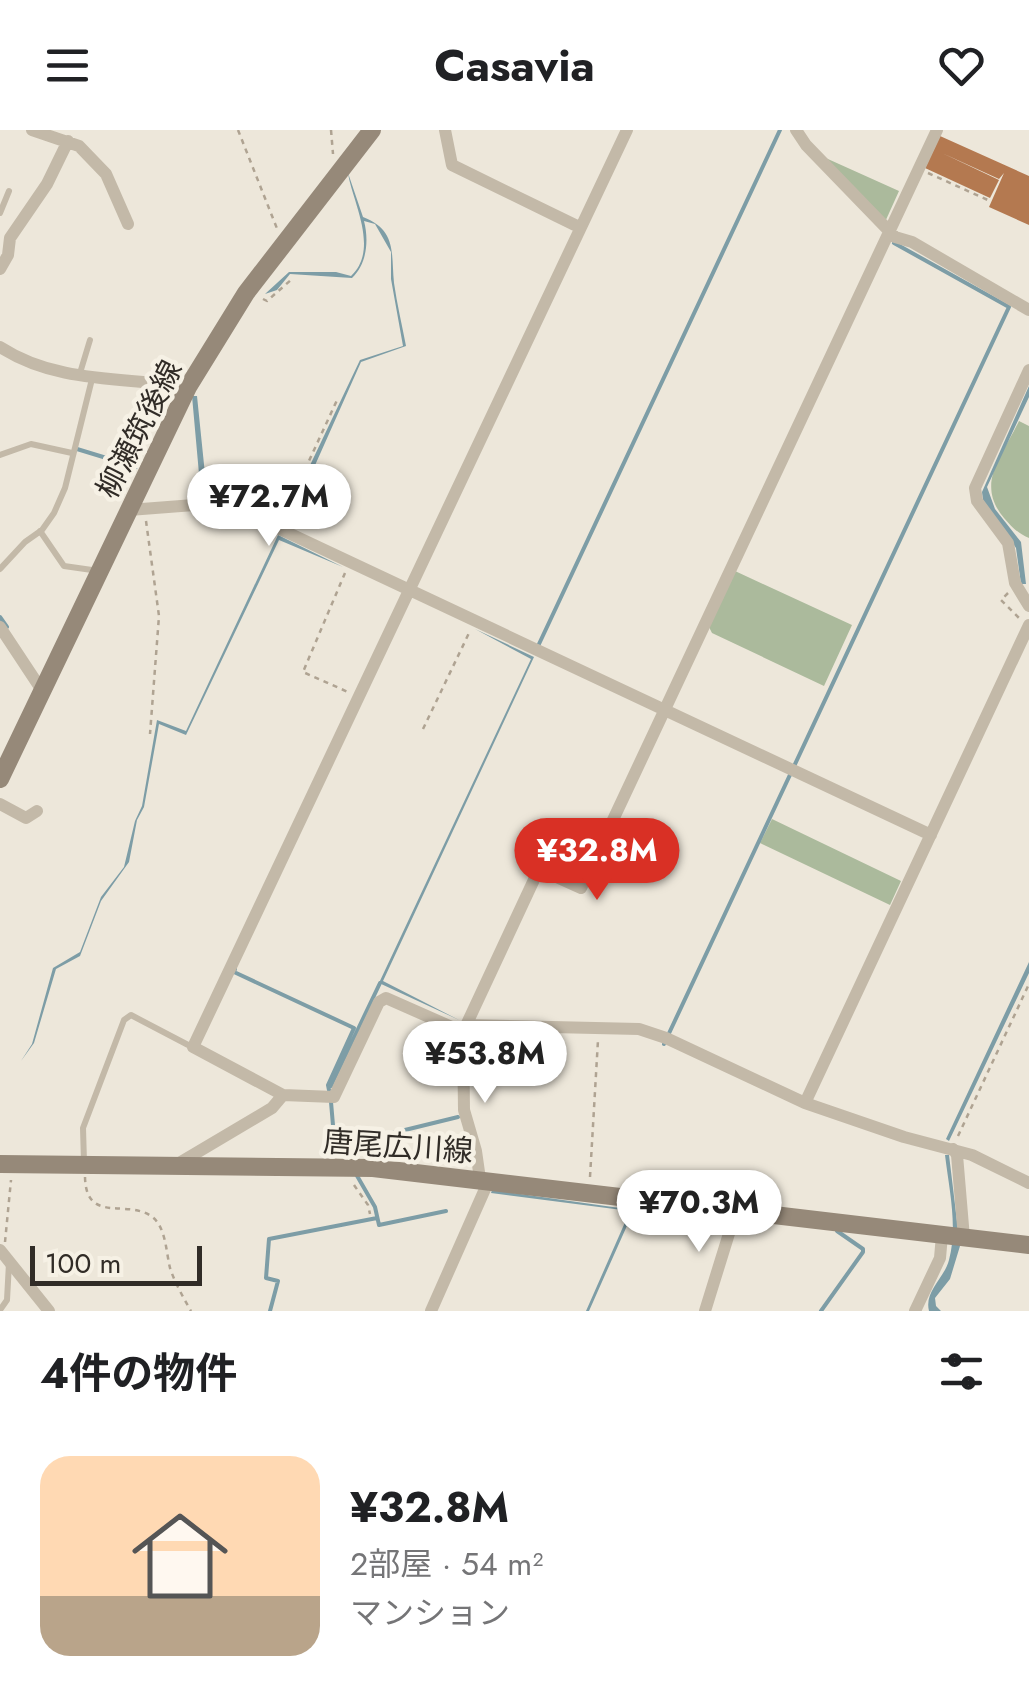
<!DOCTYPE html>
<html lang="ja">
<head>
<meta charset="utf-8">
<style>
  body { margin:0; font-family:Jost,"Noto Sans JP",sans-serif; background:#f2f2f2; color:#202124; height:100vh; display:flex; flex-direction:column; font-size:38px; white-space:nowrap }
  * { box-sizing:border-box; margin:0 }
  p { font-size:32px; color:#757577 }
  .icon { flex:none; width:55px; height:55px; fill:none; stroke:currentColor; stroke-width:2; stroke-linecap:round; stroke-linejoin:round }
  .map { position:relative; height:1181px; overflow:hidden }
  .panel { display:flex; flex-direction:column; background:#fff; flex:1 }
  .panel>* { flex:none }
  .scale { position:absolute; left:30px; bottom:25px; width:172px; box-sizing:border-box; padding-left:10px; border:5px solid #312c27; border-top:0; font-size:28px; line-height:35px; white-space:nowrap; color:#312c27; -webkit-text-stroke:8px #f6f1e5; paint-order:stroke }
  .price { position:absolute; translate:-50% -85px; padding:0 22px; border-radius:35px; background:#fff; color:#222; font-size:32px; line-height:65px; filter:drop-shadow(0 2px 5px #0008) }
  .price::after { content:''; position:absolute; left:50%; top:60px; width:30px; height:22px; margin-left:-15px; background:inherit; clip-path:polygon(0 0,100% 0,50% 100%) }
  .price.selected { background:#d93025; color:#fff }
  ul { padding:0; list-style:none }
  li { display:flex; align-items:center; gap:30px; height:250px; padding:0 40px }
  li span { display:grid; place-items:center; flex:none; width:280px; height:200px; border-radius:30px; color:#555 }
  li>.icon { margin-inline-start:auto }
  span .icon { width:120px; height:120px; fill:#fffc; stroke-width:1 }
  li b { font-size:42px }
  h2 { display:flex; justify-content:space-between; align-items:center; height:120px; padding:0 40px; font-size:42px }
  header { display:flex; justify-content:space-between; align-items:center; height:130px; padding:0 40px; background:#fff; font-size:45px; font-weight:700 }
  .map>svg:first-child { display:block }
</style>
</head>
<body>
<header><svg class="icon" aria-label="menu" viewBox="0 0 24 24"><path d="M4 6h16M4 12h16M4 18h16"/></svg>Casavia<svg class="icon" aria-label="heart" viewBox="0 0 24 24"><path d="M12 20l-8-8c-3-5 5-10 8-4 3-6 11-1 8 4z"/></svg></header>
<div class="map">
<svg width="1029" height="1181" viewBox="0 0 1029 1181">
  <rect width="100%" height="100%" fill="#ede7da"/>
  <path fill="#abba9c" d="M819,25L899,61L885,92Z
    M1019,291L1029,296V408C1017,403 1012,397 1004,388C975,353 1002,327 1019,291Z
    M735,441L852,495L824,556L712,503L709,497Z
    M772,689L901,751L890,775L760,713Z"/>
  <path fill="#7d9da6" d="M348,43L363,87C397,100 391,123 394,153C397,174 402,195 406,216L361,232L288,396L283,394L284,390L360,230L403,216L391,149V122L375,94L364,91C369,110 367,134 352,148L290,144L277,160L265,164L289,142H336L351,146C380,119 352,71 348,43Z
    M1029,256V267L987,357L995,379L1021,412L1026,454H1021L1016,418L983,370L982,362Z
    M192,266H197L206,354L277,387L276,391L200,355Z
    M278,405L343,437L279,410L186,605L159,594L144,677L137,690L129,732L101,771L80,826L56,839L34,913L21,931L32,914L53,838L80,822L101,767L124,737L135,691L142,676L157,590L186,601Z
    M475,499L534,527L383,851L459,890L379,853L531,529Z
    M1029,832V843L949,1011L946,1009Z
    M945,1025H949L960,1116L950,1149L935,1168L936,1176L941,1181H929C924,1161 944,1149 949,1130C958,1096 949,1059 945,1025Z
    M492,1060L634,1080L589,1181H586L630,1081L491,1063Z"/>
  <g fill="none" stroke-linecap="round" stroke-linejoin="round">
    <path stroke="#7d9da6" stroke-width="4" d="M77,319L136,337
      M0,487L7,497
      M539,514L780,0
      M235,839L234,842L354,898L328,955L329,960
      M664,914L1009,177L894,113
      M331,956L380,853
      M331,972L334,1007L348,1031
      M341,1020L360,1011L458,987
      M356,1044L375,1077L379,1095L446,1081
      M270,1181L278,1151L266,1148L269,1109L377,1088
      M821,1181L863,1122V1119L837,1101"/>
  </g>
  <path fill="#b47950" d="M940,6L1029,46V95L989,77L1004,43L999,49L942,23L999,50L990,68L925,38Z"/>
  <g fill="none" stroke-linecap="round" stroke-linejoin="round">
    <path stroke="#afa392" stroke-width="2.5" stroke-dasharray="5 5" stroke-linecap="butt" d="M238,0L278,101
      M331,0L333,24
      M928,43L990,71
      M263,169L267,171L292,149
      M284,385L338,268
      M146,391L159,486L150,604
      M345,443L303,542L348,562
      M1008,463L1001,470L1020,489
      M423,599L470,501
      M958,1006L1029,854
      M85,1047C86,1094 126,1069 151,1086C166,1096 166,1122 170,1138C175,1153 183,1167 191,1181
      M590,1047L598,910
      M354,1055L368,1075L370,1084
      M5,1112L11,1050"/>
    <path stroke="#c3b9a8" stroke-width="6" d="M0,83L9,61
      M80,243L90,210
      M0,325L31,314L72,323
      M40,401L64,436L99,441
      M0,439L25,412L42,400L54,383L65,358L92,249
      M84,1032L83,998L124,890L131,885L192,917
      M0,1180L7,1170L9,1133"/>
    <path stroke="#c3b9a8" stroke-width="12" d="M32,0L79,16L106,44L128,94
      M445,0L452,35L579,97
      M796,0L806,15L895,107L912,112L1029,180
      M0,139L8,125L10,108L47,54L68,11
      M0,217C57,254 124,247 188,257
      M1029,240L975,358L977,371L1008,413L1015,453L1029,476
      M129,380L220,373L235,378L931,705
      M0,497L43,562
      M0,674L26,688L37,681
      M467,895L639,899L666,908L805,973L904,1007L972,1025L1029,1053
      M283,965L334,967L379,872L386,868L463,902
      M805,973L1029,495
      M953,1019L957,1025L964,1108
      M176,1035L272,978L283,965L193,917L627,0
      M480,1049L476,1021L464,980L463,902L539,739L581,758L937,0
      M0,1120L49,1181
      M431,1181L489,1050
      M705,1181L736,1081
      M915,1181L940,1128L942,1105"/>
    <path stroke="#968979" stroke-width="18" d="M0,649L188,257L246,163L372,0
      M0,1034L373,1038L1029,1115"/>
  </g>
  <g text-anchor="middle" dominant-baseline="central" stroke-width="9" stroke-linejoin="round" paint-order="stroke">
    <g font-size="30" fill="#312c27" stroke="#f6f1e5">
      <text transform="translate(139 299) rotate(-63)">柳瀬筑後線</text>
      <text transform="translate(398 1016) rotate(4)">唐尾広川線</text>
    </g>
  </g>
</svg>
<div class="scale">100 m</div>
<b class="price" style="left:269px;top:419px">¥72.7M</b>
<b class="price selected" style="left:597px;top:773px">¥32.8M</b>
<b class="price" style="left:485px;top:976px">¥53.8M</b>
<b class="price" style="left:699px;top:1125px">¥70.3M</b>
</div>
<section class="panel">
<h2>4件の物件<svg class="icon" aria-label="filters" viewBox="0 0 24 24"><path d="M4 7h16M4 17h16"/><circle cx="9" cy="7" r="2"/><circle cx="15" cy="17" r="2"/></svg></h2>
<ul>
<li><span style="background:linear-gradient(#ffd9b3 70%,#b9a48a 0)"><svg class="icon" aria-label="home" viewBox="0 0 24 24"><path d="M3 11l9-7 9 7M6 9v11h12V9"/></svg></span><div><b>¥32.8M</b><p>2部屋 · 54 m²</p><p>マンション</p></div></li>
</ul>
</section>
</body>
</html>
